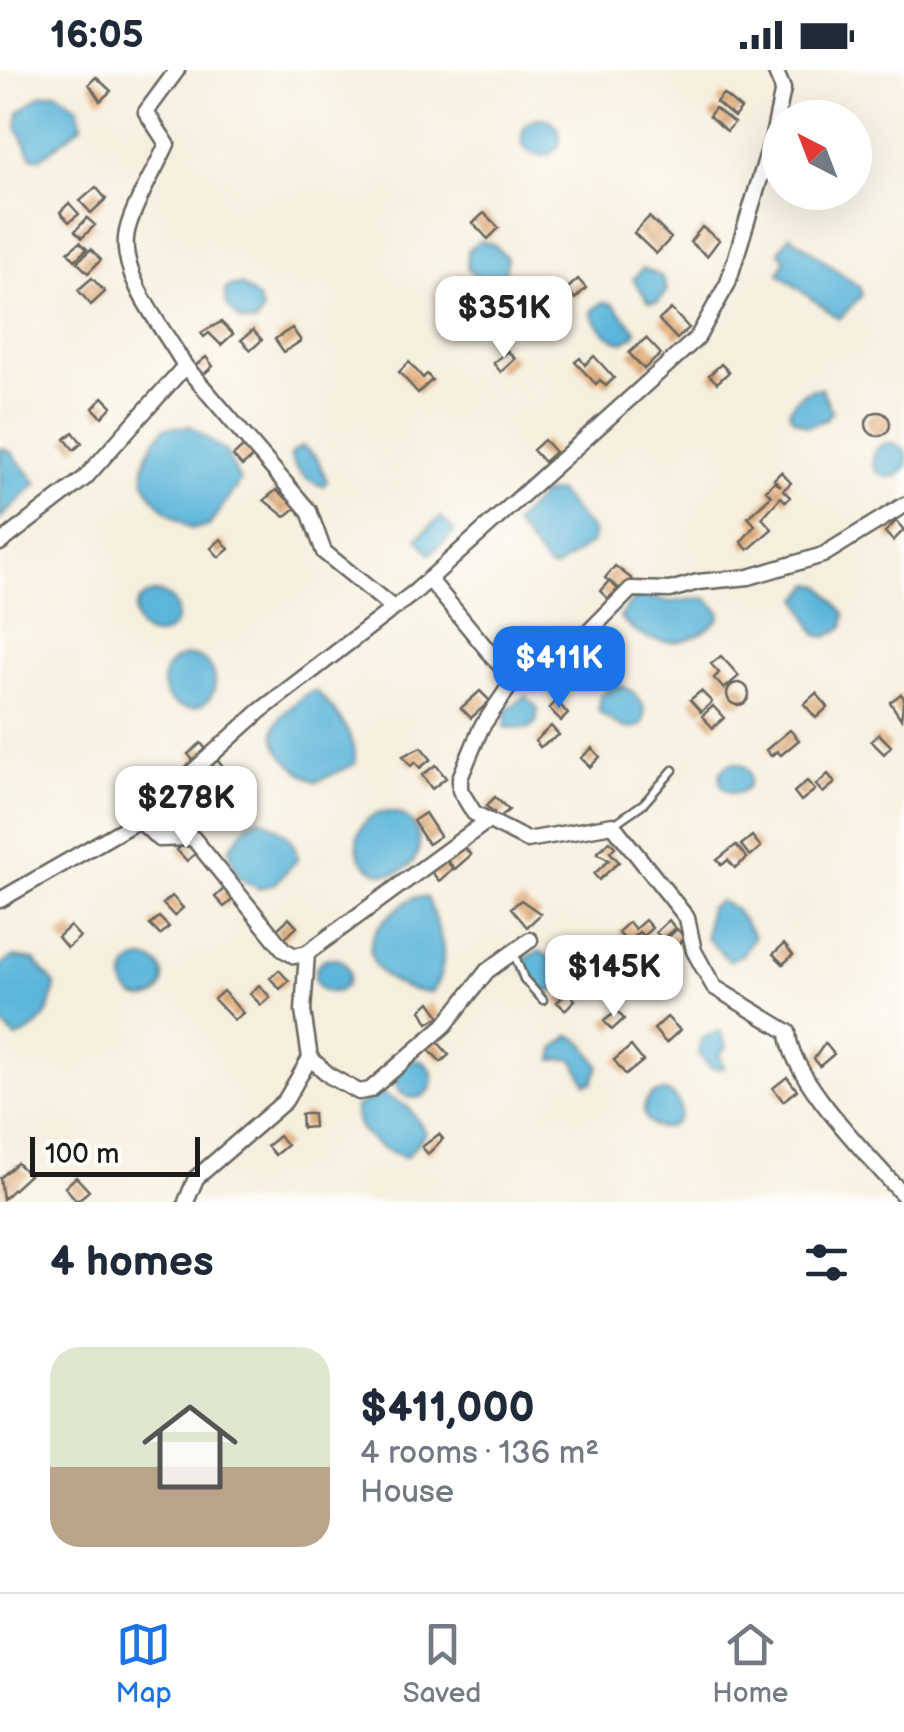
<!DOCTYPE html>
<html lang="en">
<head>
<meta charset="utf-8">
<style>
  body { margin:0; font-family:"Balsamiq Sans",sans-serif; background:#f2f2f3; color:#1f2937; height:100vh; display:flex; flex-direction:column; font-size:38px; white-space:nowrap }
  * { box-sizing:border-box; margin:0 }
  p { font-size:32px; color:#747a83 }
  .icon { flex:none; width:55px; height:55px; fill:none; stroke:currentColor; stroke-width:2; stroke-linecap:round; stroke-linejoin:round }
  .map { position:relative; height:1132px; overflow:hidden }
  .sheet { display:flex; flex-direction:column; background:#fff; flex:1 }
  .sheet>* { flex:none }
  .needle { width:65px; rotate:318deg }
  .tools { position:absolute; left:762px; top:30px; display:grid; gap:20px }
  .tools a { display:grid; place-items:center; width:110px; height:110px; border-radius:50%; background:#fff; box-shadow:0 10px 40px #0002; font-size:50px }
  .scale { position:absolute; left:30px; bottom:25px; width:170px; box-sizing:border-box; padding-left:10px; border:5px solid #1c1c1c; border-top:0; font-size:28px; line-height:35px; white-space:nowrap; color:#1c1c1c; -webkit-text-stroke:8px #fdfcf7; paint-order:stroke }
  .price { position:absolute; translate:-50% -85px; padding:0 22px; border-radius:20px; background:#fff; color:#222; font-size:32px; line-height:65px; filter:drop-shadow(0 2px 5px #0008) }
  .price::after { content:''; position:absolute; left:50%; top:60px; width:30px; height:22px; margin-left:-15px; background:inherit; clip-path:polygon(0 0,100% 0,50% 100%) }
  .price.on { background:#1a73e8; color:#fff }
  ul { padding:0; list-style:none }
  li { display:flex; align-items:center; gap:30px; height:250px; padding:0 50px }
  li+li { border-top:2px solid #e0e1e3 }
  li span { display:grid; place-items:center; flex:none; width:280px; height:200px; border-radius:30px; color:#555 }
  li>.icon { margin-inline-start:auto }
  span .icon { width:120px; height:120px; fill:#fffc; stroke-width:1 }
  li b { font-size:42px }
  h2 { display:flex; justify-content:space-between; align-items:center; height:120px; padding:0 50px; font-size:42px }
  .status { display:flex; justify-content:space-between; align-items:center; height:70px; padding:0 50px; background:#fff; direction:ltr }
  .status svg { height:28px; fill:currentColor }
  .tab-bar { display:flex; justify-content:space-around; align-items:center; height:140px; border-top:2px solid #e0e1e3; background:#fff; font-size:28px; color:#747a83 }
  .tab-bar a { display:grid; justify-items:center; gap:5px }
  .tab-bar .on { color:#1a73e8 }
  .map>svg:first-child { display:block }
</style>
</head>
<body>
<div class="status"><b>16:05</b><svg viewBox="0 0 49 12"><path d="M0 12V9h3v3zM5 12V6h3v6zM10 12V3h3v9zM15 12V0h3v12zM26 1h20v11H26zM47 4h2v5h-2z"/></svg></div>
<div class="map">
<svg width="904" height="1132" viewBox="0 0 904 1132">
  <defs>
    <pattern id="building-cross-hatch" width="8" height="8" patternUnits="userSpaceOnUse" patternTransform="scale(2.5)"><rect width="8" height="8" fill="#e9b786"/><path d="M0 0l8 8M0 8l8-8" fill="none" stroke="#c79d73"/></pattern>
  </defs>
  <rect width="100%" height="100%" fill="#fdfcf7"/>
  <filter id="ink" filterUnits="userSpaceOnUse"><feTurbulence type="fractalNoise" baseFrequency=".01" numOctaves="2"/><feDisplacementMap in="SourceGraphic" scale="20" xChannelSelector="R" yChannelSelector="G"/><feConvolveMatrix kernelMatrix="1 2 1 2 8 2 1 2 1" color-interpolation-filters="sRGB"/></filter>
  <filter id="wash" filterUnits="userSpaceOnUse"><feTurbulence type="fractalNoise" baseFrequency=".0048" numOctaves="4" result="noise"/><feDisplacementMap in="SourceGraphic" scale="40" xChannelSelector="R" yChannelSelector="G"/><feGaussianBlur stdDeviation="2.25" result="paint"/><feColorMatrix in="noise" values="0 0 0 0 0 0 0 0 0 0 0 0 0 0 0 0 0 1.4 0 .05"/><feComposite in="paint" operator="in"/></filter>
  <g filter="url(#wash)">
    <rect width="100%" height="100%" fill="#f6efdd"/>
    <path fill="#5cb6da" stroke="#3c697b" stroke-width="2.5" d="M56,22L78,37L82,55L41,88L32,87L17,57L19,42L41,25Z
      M522 67a19 19 0 1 1 38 0a19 19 0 1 1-38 0Z
      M790,165L859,217L862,225L839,249L779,204L785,189L779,182Z
      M480,171L493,174L507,188L505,208C490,213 479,209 467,198L468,180Z
      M643,198L662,207L667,220L658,232H649L633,209Z
      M231,216H242L258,229L263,242L256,253L241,251L227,235L225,220Z
      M603,232L613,234L636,260L635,265L623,272C610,270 594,254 591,241Z
      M821,318L832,341L825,350L808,356L793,349L789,341C797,325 804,320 821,318Z
      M190,356L226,382L240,411L209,456L191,459C149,431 123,405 165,358Z
      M873 390a17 17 0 1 1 34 0a17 17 0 1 1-34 0Z
      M302,376L317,388L327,411L323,416C307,411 295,401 290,385Z
      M0,378L11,382L37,413L0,449Z
      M558,422L594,463L591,473L555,499L548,497L514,454L542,424Z
      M441,447L455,462L430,484L417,468Z
      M811,514L822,516L845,544L843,557L827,567L816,565L799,529Z
      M135 544a21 21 0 1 1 42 0a21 21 0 1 1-42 0Z
      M643,526L671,532L706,528L720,542L719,549C691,579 645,580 620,547L633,530Z
      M163 612a26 26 0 1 1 52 0a26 26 0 1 1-52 0Z
      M616,615C634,618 651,636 642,655C625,664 614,652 599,642L600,626Z
      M316,621C336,641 356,664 355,694L316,712C287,695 255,666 290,638C300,631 302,623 316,621Z
      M526,626L538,639L536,652L528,659L505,657L507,639Z
      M720 708a15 15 0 1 1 30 0a15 15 0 1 1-30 0Z
      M357 773a31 31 0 1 1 62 0a31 31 0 1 1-62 0Z
      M260,748C278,757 297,768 297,790L274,814L259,819L238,807L229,779L248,754Z
      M414,827L427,828C440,861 453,890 432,922C407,924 366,904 371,873C374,854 399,837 414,827Z
      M720,831L735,839L754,866L743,884L729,891L706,867L709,838Z
      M540,881L560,895L564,911L555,921H543L524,900L526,888Z
      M14,887L34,890L55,915C52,940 40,961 16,968L0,952V895Z
      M315 905a17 17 0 1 1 34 0a17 17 0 1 1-34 0Z
      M124 909a20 20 0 1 1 40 0a20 20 0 1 1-40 0Z
      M720,961L727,977L719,984L724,998H711L698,984L701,969Z
      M571,965L585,974L599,996L593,1012L586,1014L573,989L553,990L555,978Z
      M395 1009a19 19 0 1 1 38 0a19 19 0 1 1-38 0Z
      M644 1040a18 18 0 1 1 36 0a18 18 0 1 1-36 0Z
      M381,1023L408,1037L426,1063L406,1087C382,1080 355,1066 355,1038Z"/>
    <g id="blocks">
      <path fill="url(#building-cross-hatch)" d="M96,7L111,21L100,31L89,14Z
        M723,24L741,39L734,47L716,32Z
        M715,38L734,53L727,61L709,46Z
        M96,117L106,129L91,143L80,131Z
        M69,133L79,144L69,152L60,142Z
        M484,143L499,158L488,169L473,153Z
        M649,147L671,168L656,184L634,163Z
        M87,148L95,155L82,168L75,161Z
        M702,157L719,170L707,186L690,172Z
        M80,172L87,179L75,190L68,182Z
        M91,179L101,190L88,203L77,192Z
        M92,208L105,222L91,235L78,220Z
        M578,209L586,218L575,229L567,219Z
        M671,239L689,258L677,269L659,250Z
        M221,252L233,264L221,275L209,263L204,267L201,263Z
        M292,258L301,271L284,282L275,269Z
        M253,260L262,270L251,280L241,270Z
        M646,268L661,284L644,299L629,283Z
        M508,281L515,289L501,302L493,293Z
        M594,286L614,308L606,316L600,310L596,314L575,292L580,288L585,295Z
        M206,287L213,296L203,305L195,296Z
        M409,292L423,308L427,304L432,310L418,323L399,302Z
        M721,294L729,302L717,313L709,305Z
        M103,327L112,336L102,347L93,338Z
        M866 354a12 12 0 1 1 24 0a12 12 0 1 1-24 0Z
        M73,362L82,373L74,380L65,369Z
        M544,370L555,382L544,392L533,380Z
        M249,371L259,382L242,396L233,386Z
        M781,402L791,413L783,420L790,427L786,432L781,427L762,448L772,459L748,480L741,472L755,455L748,447L771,426L766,420L774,412L781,416L774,409Z
        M276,420L297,437L285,447L264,430Z
        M896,451L904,460L893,471L885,462Z
        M221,469L229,479L219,487L211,478Z
        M615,496L632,509L623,521L605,508Z
        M609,511L618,519L608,529L600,521Z
        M721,586L739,606L724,619L714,608L719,603L711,594Z
        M727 624a11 11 0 1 1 22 0a11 11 0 1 1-22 0Z
        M480,621L490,631L471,648L461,638Z
        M701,621L712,632L701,642L690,630Z
        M816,623L828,637L816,648L804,634Z
        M901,624L904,628L901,649L890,632Z
        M557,631L568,644L561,651L549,638Z
        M713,636L724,648L713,658L702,646Z
        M551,656L559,665L540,677L535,671Z
        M790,660L799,670L781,685L777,681L771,686L766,680Z
        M879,664L891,676L884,684L871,671Z
        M201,673L209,683L196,694L188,684Z
        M421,677L431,689L420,698L415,692L411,696L403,686Z
        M592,678L600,687L590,697L581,688Z
        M213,685L227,702L211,714L197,697Z
        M436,695L446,708L432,719L422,705Z
        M828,704L835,713L823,723L816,715Z
        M807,711L815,720L801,731L794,722Z
        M495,727L509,740L492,753L488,748L494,742L486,736Z
        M425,743L440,766L428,774L413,751Z
        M752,766L761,777L750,786L741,775Z
        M186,771L196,783L187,791L177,780Z
        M610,771L615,777L610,782L619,792L599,810L594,804L609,790L597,783Z
        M462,775L471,785L455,799L446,789Z
        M736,775L747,788L735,798L728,790L722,795L717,790Z
        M445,789L453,799L439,811L431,801Z
        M227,816L237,826L224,837L215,827Z
        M172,826L183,838L174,846L163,834Z
        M521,830L541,844L527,857L511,838Z
        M159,847L169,857L160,865L150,855Z
        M289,848L297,857L283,870L275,861Z
        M645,850L652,858L643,866L639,862L627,872L618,862L629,852L635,859Z
        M669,850L675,858L662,869L656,862Z
        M70,856L80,867L67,878L58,867Z
        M677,859L685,868L671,881L663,872Z
        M784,874L793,885L783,894L773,884Z
        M279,900L289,911L280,919L270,908Z
        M259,915L270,927L261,935L250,924Z
        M223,921L243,943L234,950L214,929Z
        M568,922L575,930L565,940L557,932Z
        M430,932L440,946L428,953L421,940Z
        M617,941L624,949L612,960L604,951Z
        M667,947L680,960L666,973L654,959Z
        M436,970L449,985L441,992L427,978Z
        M825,973L834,984L820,996L814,989Z
        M631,976L643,991L626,1005L614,990Z
        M787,1007L797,1020L783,1031L773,1018Z
        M301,1044H313L314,1057L302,1058Z
        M439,1064L443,1069L428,1084L422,1077Z
        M279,1066L287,1075L275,1085L267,1076Z
        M17,1093L29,1105L3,1129L0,1108Z
        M76,1107L89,1121L77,1131L65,1117Z"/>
    </g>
  </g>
  <g filter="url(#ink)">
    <use href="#blocks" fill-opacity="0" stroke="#686660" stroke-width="2.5"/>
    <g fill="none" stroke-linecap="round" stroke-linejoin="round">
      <defs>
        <path id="service" d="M614,754L644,733L673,700
          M513,881L524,909L543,930"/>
        <path id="minor" d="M185,296L309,441L324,482L393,538
          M904,435L823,485L749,507L698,512L670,520L631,519L554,597L513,611L481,658L460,708V720L474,743L527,770L613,755L687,848L694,881L714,917L788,962C789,1008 873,1090 904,1126
          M0,473L85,408L185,296C165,260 122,211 126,168C128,143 156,99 167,74L146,42L177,0
          M429,509L513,611
          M139,750L159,769L193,768L284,880L295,886L307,883
          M0,830L139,750L260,641L416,521L697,268L728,213L773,66L783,19L775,0
          M310,988L330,1006L359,1022L370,1020L445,955L487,901L530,870
          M186,1132L196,1108L285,1031L310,988L303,941L307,883L486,752"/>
      </defs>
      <use href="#service" stroke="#686660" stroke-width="11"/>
      <use href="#minor" stroke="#686660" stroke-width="19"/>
      <use href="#service" stroke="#fff" stroke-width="6"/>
      <use href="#minor" stroke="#fff" stroke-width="14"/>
    </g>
  </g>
</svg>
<div class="tools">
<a><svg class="needle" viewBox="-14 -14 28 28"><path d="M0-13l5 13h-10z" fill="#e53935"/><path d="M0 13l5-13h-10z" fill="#747a83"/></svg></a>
</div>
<div class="scale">100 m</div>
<b class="price" style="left:504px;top:291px">$351K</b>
<b class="price on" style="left:559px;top:641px">$411K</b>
<b class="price" style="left:186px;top:781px">$278K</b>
<b class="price" style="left:614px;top:950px">$145K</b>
</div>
<section class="sheet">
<h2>4 homes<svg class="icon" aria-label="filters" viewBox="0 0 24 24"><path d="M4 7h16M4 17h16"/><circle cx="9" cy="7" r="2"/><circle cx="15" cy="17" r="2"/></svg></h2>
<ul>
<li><span style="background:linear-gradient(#dfe7d0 60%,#b9a48a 0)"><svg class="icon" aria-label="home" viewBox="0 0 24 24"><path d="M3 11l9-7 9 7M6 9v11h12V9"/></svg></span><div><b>$411,000</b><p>4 rooms · 136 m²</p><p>House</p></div></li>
</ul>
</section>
<nav class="tab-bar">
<a class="on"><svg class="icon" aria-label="map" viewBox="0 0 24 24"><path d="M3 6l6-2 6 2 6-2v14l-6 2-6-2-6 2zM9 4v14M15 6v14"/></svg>Map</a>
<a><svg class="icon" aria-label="saved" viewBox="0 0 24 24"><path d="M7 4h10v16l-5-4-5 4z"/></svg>Saved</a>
<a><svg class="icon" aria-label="home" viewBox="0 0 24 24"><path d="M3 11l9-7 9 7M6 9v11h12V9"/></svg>Home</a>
</nav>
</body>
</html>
